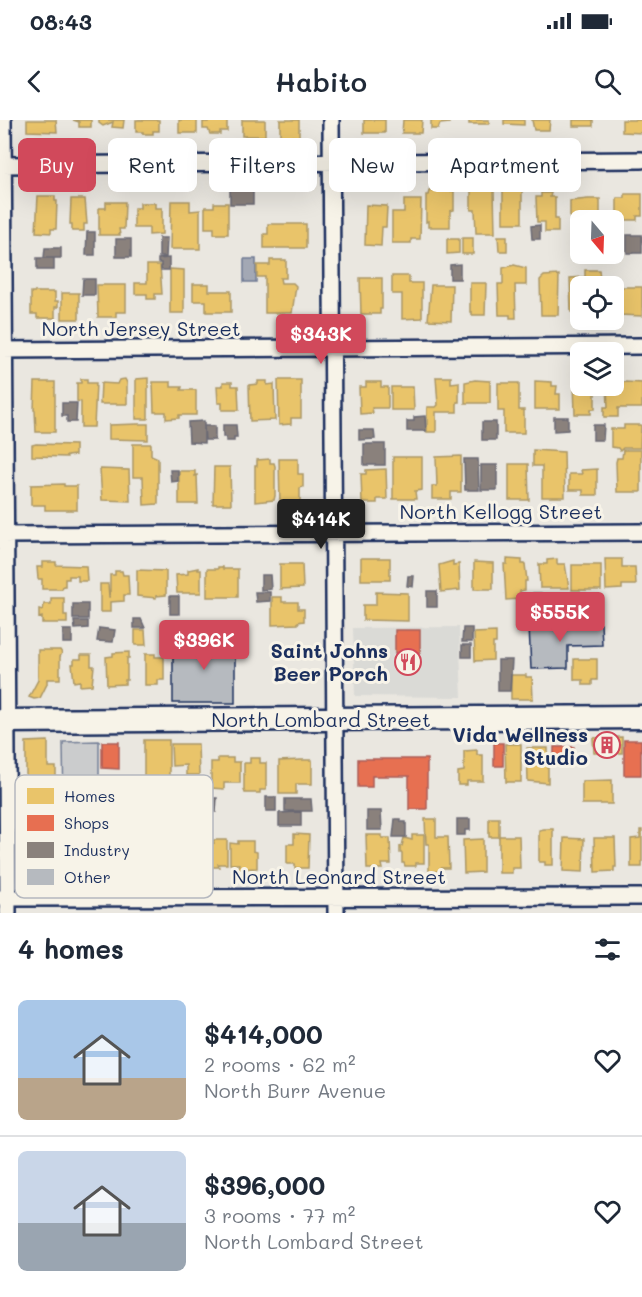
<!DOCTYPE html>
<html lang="en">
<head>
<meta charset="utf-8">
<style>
  body { margin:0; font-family:Mali,sans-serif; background:#f6f6f7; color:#1f2937; height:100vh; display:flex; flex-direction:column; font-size:22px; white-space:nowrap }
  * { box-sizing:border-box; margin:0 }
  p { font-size:20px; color:#747a83 }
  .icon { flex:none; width:33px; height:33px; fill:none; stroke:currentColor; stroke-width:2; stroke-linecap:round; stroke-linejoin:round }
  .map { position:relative; height:793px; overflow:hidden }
  .details { display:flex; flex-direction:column; background:#fff; flex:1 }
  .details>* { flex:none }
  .top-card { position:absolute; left:18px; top:18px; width:606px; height:54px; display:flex; gap:12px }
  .needle { width:39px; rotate:161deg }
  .tools { position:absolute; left:570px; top:90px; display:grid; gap:12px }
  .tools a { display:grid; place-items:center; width:54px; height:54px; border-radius:9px; background:#fff; box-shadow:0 6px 24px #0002; font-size:30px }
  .price { position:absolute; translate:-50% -51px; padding:0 14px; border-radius:6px; background:#d1495b; color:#fff; font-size:20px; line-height:39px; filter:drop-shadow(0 2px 3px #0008) }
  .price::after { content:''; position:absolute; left:50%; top:36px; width:18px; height:14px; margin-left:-9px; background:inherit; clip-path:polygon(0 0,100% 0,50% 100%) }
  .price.on { background:#222; color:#fff }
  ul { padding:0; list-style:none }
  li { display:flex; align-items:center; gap:18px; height:150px; padding:0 18px }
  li+li { border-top:2px solid #e0e1e3 }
  li span { display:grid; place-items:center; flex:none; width:168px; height:120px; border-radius:9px; color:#555 }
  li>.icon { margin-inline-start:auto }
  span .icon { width:72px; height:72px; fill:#fffc; stroke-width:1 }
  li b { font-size:26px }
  h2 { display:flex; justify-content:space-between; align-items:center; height:72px; padding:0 18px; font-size:26px }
  .chip { padding:0 21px; border-radius:9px; background:#fff; box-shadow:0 6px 24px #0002; font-size:21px; line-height:54px }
  .chip.on { background:#d1495b; color:#fff }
  .status { display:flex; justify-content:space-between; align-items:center; height:42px; padding:0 30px; background:#fff; direction:ltr }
  .status svg { height:16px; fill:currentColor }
  header { display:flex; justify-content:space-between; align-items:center; height:78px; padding:0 18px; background:#fff; font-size:27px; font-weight:600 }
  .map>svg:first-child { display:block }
</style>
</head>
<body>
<div class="status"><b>08:43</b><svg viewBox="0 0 49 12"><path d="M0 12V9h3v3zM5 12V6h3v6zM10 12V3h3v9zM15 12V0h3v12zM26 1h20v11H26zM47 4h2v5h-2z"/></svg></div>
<header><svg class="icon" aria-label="back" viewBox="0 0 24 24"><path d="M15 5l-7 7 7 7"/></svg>Habito<svg class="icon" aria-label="search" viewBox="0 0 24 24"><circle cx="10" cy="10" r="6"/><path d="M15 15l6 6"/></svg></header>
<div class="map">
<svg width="642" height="793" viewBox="0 0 642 793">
  <rect width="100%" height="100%" fill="#eae7e0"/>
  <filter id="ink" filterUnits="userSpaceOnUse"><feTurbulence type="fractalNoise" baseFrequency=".0167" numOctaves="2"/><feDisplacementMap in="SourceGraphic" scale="12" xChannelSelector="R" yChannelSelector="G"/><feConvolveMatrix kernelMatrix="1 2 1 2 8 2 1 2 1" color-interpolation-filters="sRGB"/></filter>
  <g filter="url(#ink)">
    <path fill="#dadad6" d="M459,507L462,577L355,576L353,508Z"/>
    <path fill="#cbcccd" stroke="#737e96" stroke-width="1.5" d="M99,621V691H64L63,622Z"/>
    <path fill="#a3a8b4" stroke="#6d7892" stroke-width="1.5" d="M244,139H256V162H244Z"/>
    <path fill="#e9c46a" stroke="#ab9766" stroke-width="1.5" d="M27,0H56L57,12L27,11Z
      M73,0H91V7H79V2Z
      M99,0H124L123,8L112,7L113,2L103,6L99,3Z
      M136,0H159V11H153V14H143V12H136Z
      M179,0H197V13H179Z
      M208,0H227V11H220V14H210L208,9H203V2H208Z
      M242,0H265V16H242Z
      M280,0H299V17L288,16V20H280Z
      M364,0H385V13H364Z
      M403,0H422L421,13H402Z
      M431,0H449V3L440,4L438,9H431Z
      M469,0H489V4H469Z
      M504,0H524V5L504,4Z
      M532,0H550L549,10H534Z
      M573,0H593V6H573Z
      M622,0H642V13L622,12Z
      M471,70H494L495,113H476L475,90H471Z
      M503,70H522V103H503Z
      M429,71H454V90L450,91V107H428V101L426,102V75H428Z
      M541,73H551L550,77H555V99H558V112H545V102H537L536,77H541Z
      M625,74H642V96H637V100H617V78H625Z
      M38,76H55V81H57L56,109H51V113L36,112Z
      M71,79H85L87,104H84V111H72V104H70Z
      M588,79H600V100H580V111H570V81Z
      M404,80H421L420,119H411V123H392V92H404Z
      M171,81H190V91L200,90V129H170Z
      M106,82H125L124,109H119L120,115H99V88H106Z
      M140,83H155V88H162V114L149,115V108H134V88H140Z
      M214,83H228V114H214V108H205V87H214Z
      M366,85L387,86L386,107H382L381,126L365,125Z
      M268,104H306V128H264V114H268Z
      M498,116H507V131H499Z
      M462,118H473V134H462Z
      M447,119H459V133L447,134Z
      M270,140H286V158H280L281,163H293L296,166L292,193H265V157H257V145H270Z
      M147,145H160L162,174H155V179H147V174H135V163H147Z
      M514,145L526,148V165H515L516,198H510V195H499L498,164H503V148Z
      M170,149L184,150V193H170Z
      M585,150H599L601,166H580V192H571L570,158L585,157Z
      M559,155L558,195H541L540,160L544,156Z
      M392,156H409V163H422V198L402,199V174H392Z
      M360,158H382V189H380V194H361Z
      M470,163H486L485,195H472V192H470Z
      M193,164H209V171H231V192H206V181H193Z
      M97,165H126V192H116V197H98Z
      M431,165H452L451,201L428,200Z
      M620,167H642V196L619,195Z
      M31,172H55V181H58V187H55V198H37V194H31Z
      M62,173H79V199H62Z
      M436,257H451V263L459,262V282H457V292H436V312H427V287H436L438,285Z
      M148,258V299H136V259Z
      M81,259H87V263H96L94,307H81V282L77,281V263H81Z
      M125,259L127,263V284H100L101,263L117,264L119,260Z
      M278,260H301V298H291V304L279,305Z
      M475,260L490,261V283H465V262Z
      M258,261H267V265L274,264L275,300L250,301L249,265L258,264Z
      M535,261L552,262V266H557L556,274H560V289H535Z
      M574,261H580V266H595V289H591V294H575Z
      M35,262H55V312H36L35,290H34Z
      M153,262H171V267H182L181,270H196V295H179V298L166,299V292H154Z
      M223,262H232V266H238L239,290H222V283H218L217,266H223Z
      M366,262H381V267H388V288H372L373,293L360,294L359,267H366Z
      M625,262L642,263V288H618V297H604V287H608L607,266Z
      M498,263H519V290H524V313H504V291H498Z
      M391,267H413L414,290H391Z
      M138,304H148V320L109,319V305Z
      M624,305H641L640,328H623L620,331L618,328L611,327V309H624Z
      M36,324L75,325V335L67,336V337L32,336V325Z
      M133,324H151V335L158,338V384L144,385L143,357H133Z
      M533,330L564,332L565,377H542V346H533Z
      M623,330H641V372H617L616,342L617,338H622Z
      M461,336V372H451V379H432V366H437L436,337Z
      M393,337H422V370L415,371L416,379H393Z
      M270,339V343H274L275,346V376L274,380L255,382V346H257V340Z
      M279,339H298V354H303V367L300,368V385H280Z
      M509,344H528L529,380H509Z
      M214,347H230L231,384H213Z
      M100,349L129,350L130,381L102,380Z
      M386,349L387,379H377V383H362L361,354H366V350Z
      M597,349V375H583V370H569V354H582L581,350Z
      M179,351H195V356L197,355L198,384H179Z
      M64,364V366H77V390H45V385H31V365Z
      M361,438H390V460H361Z
      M507,439L522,440V444H525L527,461H525V470L520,471V479L506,480L504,444H507Z
      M557,439V444H565L569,468H540L539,444H547V440Z
      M605,439H622V447H635L636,465H622V469L606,470Z
      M453,441V445L459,444L460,470L441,472L439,445Z
      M42,442H56V445L86,446L87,461H78V456H69V459H65V466H63L62,469H42V459H38L37,447H42Z
      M474,442L493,443V469H474Z
      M280,444H302L303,468L280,469Z
      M572,445H601V470H572Z
      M218,447H223V449H238V477H207V449H218Z
      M198,448V450H201V473H177L176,455L188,454V450Z
      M137,450L166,451V475L156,476V478L137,476Z
      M115,451H122L123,455H128L129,475H124V481L110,482V492H100V464H108L109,477H110V455H115Z
      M376,472L408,473V501L363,500V485H376Z
      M272,477H282V482H298V489H304V501L298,502V504L272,505Z
      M51,478H64V495H67V503H42V497L39,498V489L43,490L44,484H51Z
      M135,510H145L146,525H135Z
      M496,512V523H493V540L475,541L474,513Z
      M38,530H60L62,533L60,537V559H47V564L40,578L34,579L29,577L38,560Z
      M129,532V538H127V560H125V564L107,565L106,537L113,536V533Z
      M145,534H155V537H164V560H158V565H145Z
      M81,535H91V546H94L92,565L80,566V561L74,562L72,544H74V539H81Z
      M574,539H597V560H592V565H583V560H574Z
      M511,555H526V557H532L533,579H511Z
      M622,617V633H594L593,618Z
      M144,620H169V657H144Z
      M48,621V647H56V662L26,661V622Z
      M171,624H198L199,655H186V645L172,646Z
      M505,624H521V662H506Z
      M527,628H548V663L528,661Z
      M477,630V635H483V661H467V665H458V652L464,651V631Z
      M218,638H233V642H240V663H224V669L211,668V642H218Z
      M250,638H260V643H266V670H260V673H245L244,670V643H250Z
      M301,640H312V664H296V674H279V641Z
      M612,660V684H582V661Z
      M489,698H499V716H519L520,748H512V753H499V717H489Z
      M425,699H436V717H448L449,748H441V751L429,752V724H426Z
      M544,709H553V745H545V742H539V710Z
      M640,710H642V747H631V719L640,718Z
      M294,714L309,715L308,748H295V744H287V724H294Z
      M366,715H382V718H390L391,744H382L383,749H367Z
      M412,715H424V743H416V746H405L404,743H402V733H400V726H402L404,718L412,720Z
      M564,718L584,719L583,752L563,751Z
      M594,718H615L616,747H614V751L595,752Z
      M483,719V752L464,753L463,720Z
      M213,720H227V744H218L219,747H207L205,724L214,723Z
      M238,721H253V731L257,732V748L238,749L239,744H230V723L238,724Z"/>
    <path fill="#e76f51" stroke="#aa5c55" stroke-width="1.5" d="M395,510H420V533L395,534Z
      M624,620H641V655H624Z
      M102,622H119V649L102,648Z
      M494,623H503V646H494Z
      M554,627H574V645H554Z
      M358,639H427V689H409V656H372V667H358Z"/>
    <path fill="#8a817c" stroke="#696873" stroke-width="1.5" d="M230,67H253V84H230Z
      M540,105V119H532L531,106Z
      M87,112H95V135H86Z
      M627,115H642V133H627Z
      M159,118H167L166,137H159Z
      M116,119H131V137H116Z
      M45,128H61V138H44Z
      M37,138H54V150H37Z
      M169,138V150H161V143H158V139Z
      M460,144V159H450V145Z
      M83,159H95V175H82Z
      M62,283H77L76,302H67V296H62Z
      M425,296L426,311H407V301H414V297Z
      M554,297H568V310L554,311Z
      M204,301V323L189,322L188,302Z
      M482,302H496V320H482Z
      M223,305H236L237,317H234V321H226V317H223Z
      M593,305H604L603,320H593Z
      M204,306H215V320H205Z
      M359,310H374L375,319L359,320Z
      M364,324H385V345H364Z
      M464,339H478L479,370H465Z
      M481,345H497V370H481Z
      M170,350H178V361L171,362Z
      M261,455H270L271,469L261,470Z
      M408,456H414L413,467L407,466Z
      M427,471H437V487H427Z
      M255,472H270V481L256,482Z
      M533,473H541V486H533Z
      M522,474H532L531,486H522Z
      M170,476H179V494H170Z
      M73,484H88V499H73Z
      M134,499H141L145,508H134Z
      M74,501H88V508L75,509Z
      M99,508L115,510L113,522L97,521Z
      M463,508H472V522H462Z
      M63,510H72V523H63Z
      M462,525H471V537H462Z
      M498,540H512L510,571H498Z
      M266,677H276V691H266Z
      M207,678H217L216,692H207Z
      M285,679H311L312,691H285Z
      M367,691H381L382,710H367Z
      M301,692V706H279V693Z
      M395,699H401V702H406V717H393Z
      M457,699H470V710H465V715H457Z"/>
    <path fill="#b6babf" stroke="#1b2f5e" stroke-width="1.5" d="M601,504L602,525L568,526V548L531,549L529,506Z
      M173,518H235V583H173Z"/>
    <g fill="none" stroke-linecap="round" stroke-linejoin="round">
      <defs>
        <path id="street" d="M3,0L8,793
          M331,0L336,793
          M0,45L642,40
          M0,230L642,226
          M0,415L642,412
          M0,778L642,777"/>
        <path id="primary" d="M0,601L642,597"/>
      </defs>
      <use href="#street" stroke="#1b2f5e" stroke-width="20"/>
      <use href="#primary" stroke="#1b2f5e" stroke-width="27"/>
      <use href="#street" stroke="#f7f3e8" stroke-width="15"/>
      <use href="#primary" stroke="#f7f3e8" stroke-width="22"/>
    </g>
  </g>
  <defs>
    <symbol id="restaurant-ring" viewBox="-11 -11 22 22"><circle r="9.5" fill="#f7f3e8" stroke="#d1495b" stroke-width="1.5"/><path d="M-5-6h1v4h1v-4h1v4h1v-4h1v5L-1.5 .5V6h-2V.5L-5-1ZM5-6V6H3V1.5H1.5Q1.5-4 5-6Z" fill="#d1495b"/></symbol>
    <symbol id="building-ring" viewBox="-11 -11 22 22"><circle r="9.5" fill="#f7f3e8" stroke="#d1495b" stroke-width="1.5"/><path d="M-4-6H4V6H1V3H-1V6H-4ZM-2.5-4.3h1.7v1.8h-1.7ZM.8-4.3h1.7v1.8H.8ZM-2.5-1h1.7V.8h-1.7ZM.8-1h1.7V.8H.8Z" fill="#d1495b"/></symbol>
  </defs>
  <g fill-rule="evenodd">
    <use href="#restaurant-ring" x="393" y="527" width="30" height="30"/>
    <use href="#building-ring" x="592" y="610" width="30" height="30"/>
  </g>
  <g text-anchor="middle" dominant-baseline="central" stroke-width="6" stroke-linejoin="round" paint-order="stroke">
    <g font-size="20" fill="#1b2f5e" stroke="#f7f3e8">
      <text x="141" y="208">North Jersey Street</text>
      <text x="501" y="391">North Kellogg Street</text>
      <text x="321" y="599">North Lombard Street</text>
      <text x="339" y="756">North Leonard Street</text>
    </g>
    <g font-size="20" font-weight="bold" fill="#1b2f5e" stroke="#f7f3e8" text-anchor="end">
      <text x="388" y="530">Saint Johns<tspan x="388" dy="23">Beer Porch</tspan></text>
      <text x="588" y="614">Vida Wellness<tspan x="588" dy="23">Studio</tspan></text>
    </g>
  </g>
  <rect x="15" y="655" width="198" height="123" rx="9" fill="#f7f3e8" stroke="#b5b8bf" stroke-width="1.5"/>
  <rect x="27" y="668" width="27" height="16" fill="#e9c46a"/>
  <rect x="27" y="695" width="27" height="16" fill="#e76f51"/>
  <rect x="27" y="722" width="27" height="16" fill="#8a817c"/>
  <rect x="27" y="749" width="27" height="16" fill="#b6babf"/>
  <g font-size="16" fill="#1b2f5e">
    <text x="64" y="682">Homes</text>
    <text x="64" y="709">Shops</text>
    <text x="64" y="736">Industry</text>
    <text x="64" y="763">Other</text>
  </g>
</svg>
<div class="tools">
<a><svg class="needle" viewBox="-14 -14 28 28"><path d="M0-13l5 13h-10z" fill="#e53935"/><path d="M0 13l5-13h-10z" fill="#747a83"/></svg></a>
<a><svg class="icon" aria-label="locate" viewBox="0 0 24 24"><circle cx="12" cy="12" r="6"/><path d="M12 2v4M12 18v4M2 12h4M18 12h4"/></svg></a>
<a><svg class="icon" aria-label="layers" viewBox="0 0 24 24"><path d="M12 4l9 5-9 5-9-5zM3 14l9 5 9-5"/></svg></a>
</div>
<b class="price" style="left:321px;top:245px">$343K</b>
<b class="price on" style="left:321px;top:430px">$414K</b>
<b class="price" style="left:560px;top:523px">$555K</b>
<b class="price" style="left:204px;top:551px">$396K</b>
<div class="top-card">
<a class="chip on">Buy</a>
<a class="chip">Rent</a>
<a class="chip">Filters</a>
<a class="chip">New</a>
<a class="chip">Apartment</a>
</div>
</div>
<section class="details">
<h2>4 homes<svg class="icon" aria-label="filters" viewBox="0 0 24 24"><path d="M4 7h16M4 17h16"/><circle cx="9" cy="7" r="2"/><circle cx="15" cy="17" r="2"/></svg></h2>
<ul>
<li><span style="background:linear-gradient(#a9c7e8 65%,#b9a48a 0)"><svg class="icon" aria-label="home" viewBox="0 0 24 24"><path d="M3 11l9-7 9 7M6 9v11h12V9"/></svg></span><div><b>$414,000</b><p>2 rooms · 62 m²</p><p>North Burr Avenue</p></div><svg class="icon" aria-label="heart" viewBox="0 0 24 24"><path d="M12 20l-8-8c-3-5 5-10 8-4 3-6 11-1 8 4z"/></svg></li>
<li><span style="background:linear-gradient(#c9d6e8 60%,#9aa5b1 0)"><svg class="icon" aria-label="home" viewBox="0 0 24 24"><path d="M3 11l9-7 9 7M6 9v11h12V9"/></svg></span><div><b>$396,000</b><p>3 rooms · 77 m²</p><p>North Lombard Street</p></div><svg class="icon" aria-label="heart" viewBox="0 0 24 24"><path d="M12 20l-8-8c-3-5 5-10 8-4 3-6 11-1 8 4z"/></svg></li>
</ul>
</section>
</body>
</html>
